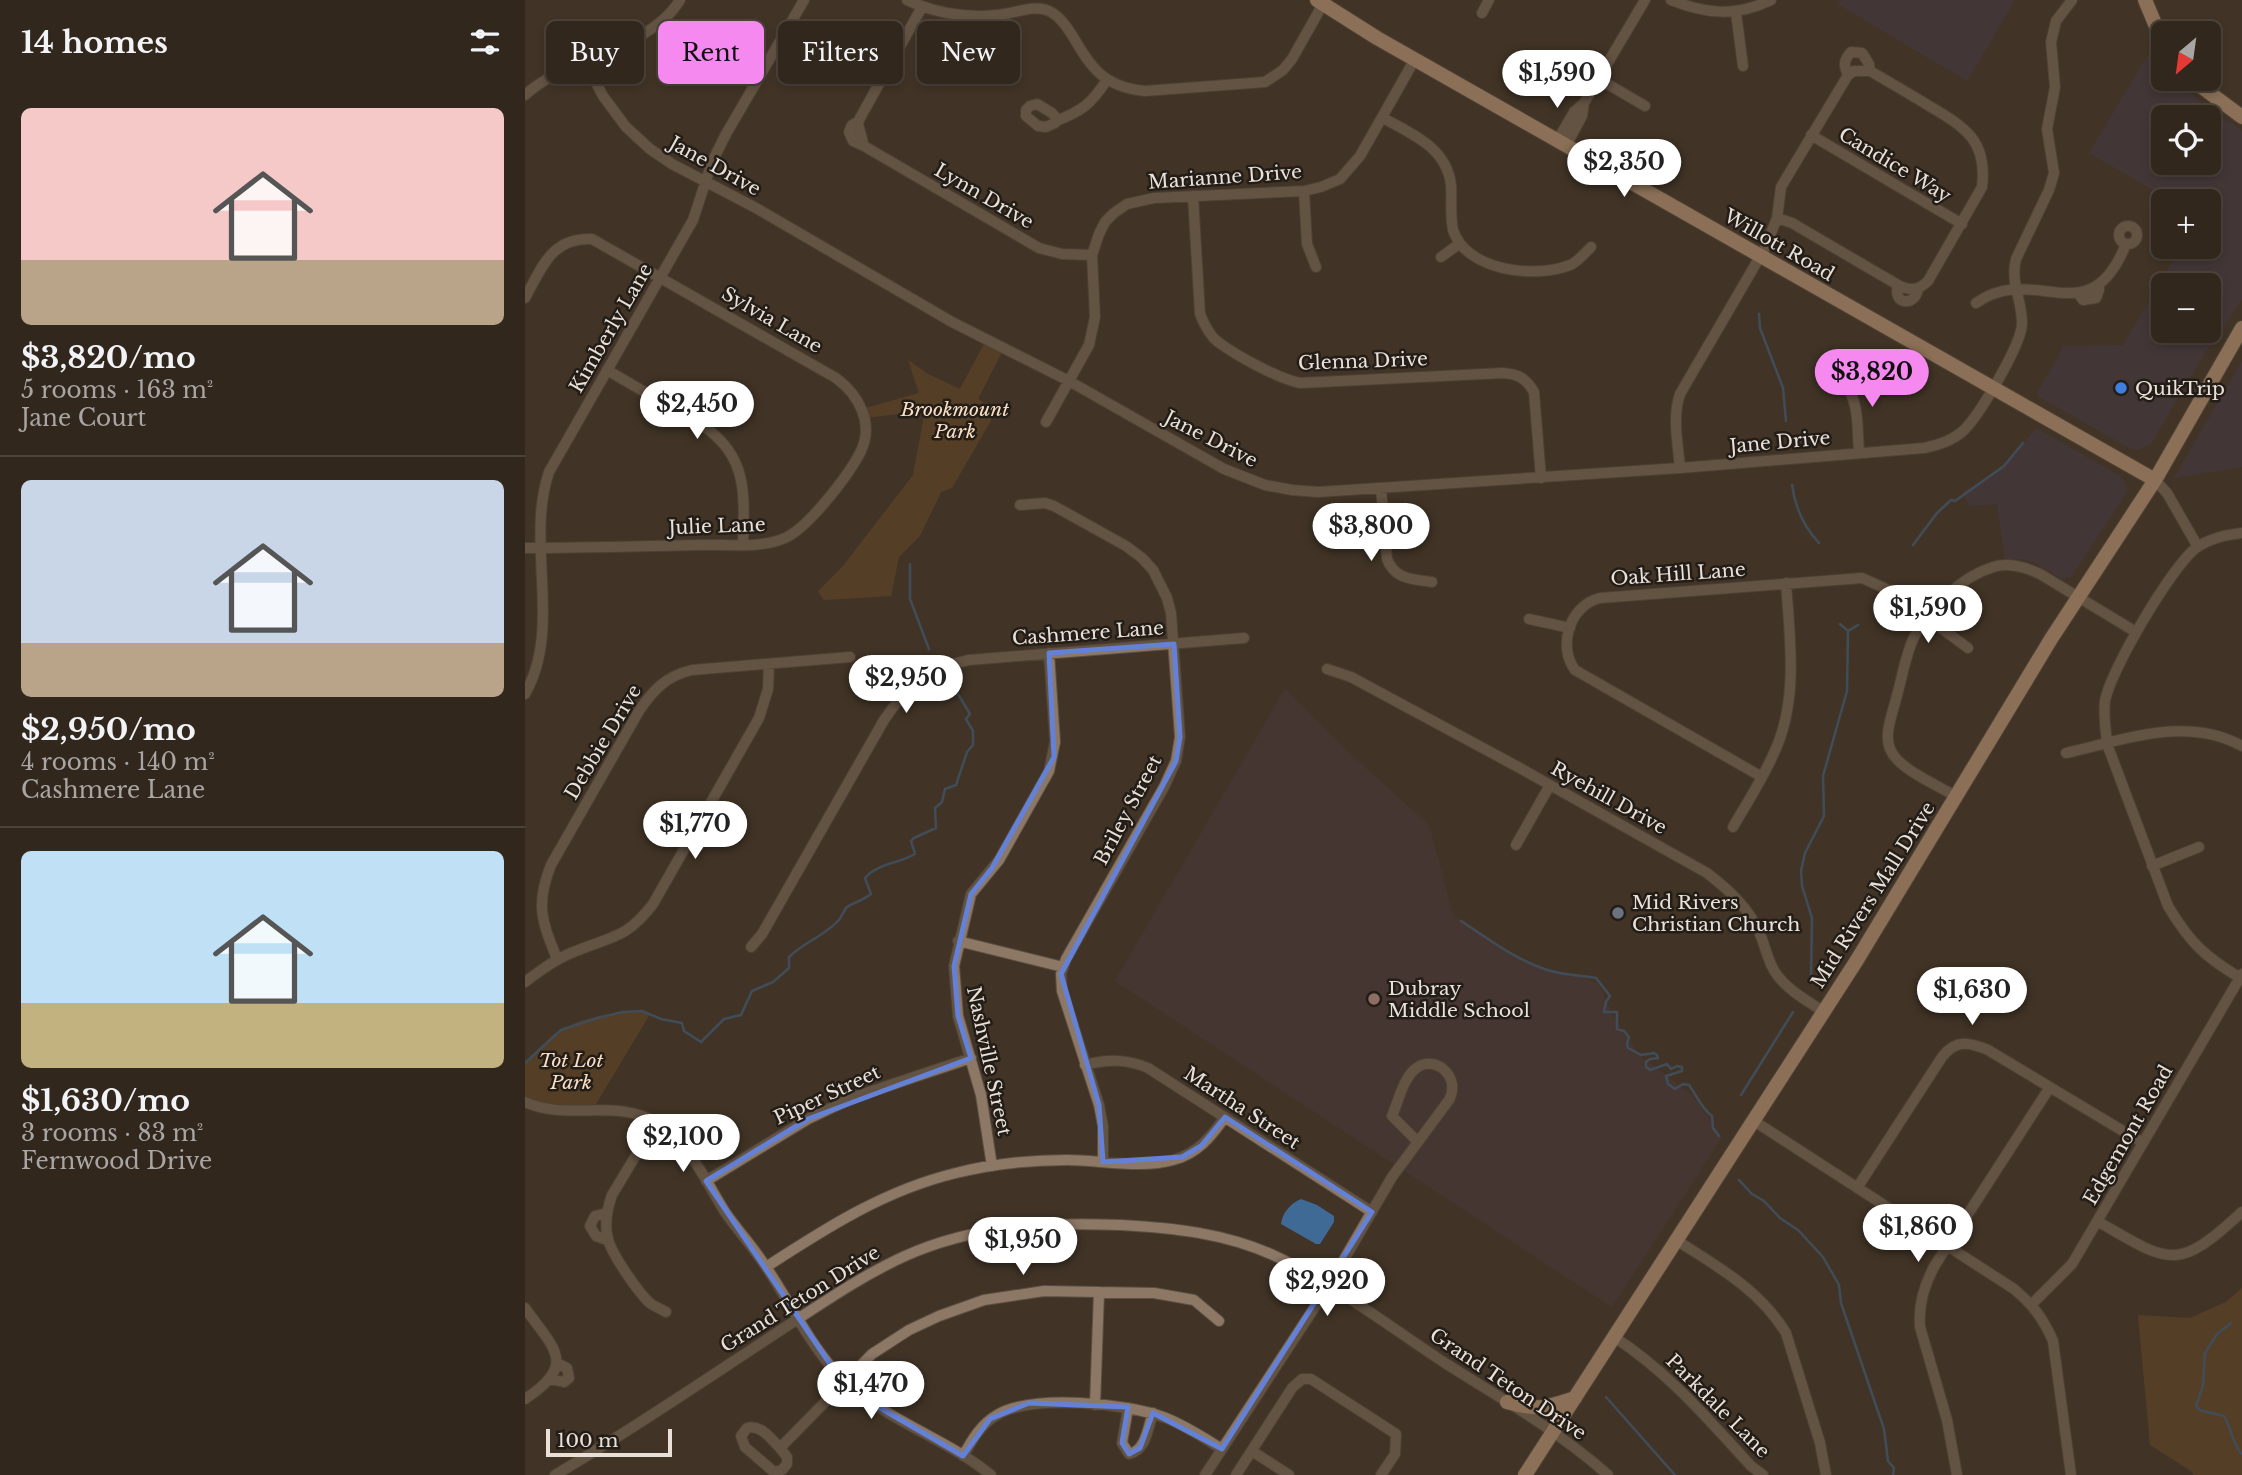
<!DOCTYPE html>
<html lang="en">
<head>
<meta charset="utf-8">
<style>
  body { margin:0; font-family:"Libre Baskerville",serif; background:#3d332a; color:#f1f3f6; height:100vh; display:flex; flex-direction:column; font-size:26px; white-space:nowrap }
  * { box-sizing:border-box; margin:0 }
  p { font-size:23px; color:#a8a5a4 }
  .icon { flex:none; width:38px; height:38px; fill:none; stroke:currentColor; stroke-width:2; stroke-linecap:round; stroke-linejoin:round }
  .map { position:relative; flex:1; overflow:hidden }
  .side { display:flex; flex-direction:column; background:#31271d; width:525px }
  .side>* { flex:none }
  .hud { position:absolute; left:21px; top:21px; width:665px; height:63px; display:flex; gap:14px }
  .needle { width:46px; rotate:209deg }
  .buttons { position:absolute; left:1626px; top:21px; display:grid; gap:14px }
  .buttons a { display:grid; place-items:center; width:70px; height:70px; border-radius:10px; background:#31271d; box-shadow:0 4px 10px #0003,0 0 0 2px #4c443b; font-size:35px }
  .scale { position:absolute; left:21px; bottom:18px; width:126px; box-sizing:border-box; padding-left:7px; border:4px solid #e9e0d8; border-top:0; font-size:19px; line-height:24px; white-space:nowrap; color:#e9e0d8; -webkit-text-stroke:5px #231d17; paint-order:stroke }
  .price { position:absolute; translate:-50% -60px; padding:0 16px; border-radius:24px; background:#fff; color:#222; font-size:23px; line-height:46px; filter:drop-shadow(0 2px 4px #0008) }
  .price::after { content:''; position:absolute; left:50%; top:42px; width:21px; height:16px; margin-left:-10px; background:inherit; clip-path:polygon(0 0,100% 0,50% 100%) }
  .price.active { background:#f589ef; color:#111 }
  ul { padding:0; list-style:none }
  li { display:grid; align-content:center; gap:14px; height:371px; padding:0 21px }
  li+li { border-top:2px solid #4c443b }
  li span { display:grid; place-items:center; height:217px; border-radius:10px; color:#555 }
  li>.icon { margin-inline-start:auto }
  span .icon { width:126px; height:126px; fill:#fffc; stroke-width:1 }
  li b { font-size:30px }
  h2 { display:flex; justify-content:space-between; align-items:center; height:84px; padding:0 21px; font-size:30px }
  .tag { padding:0 24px; border-radius:10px; background:#31271d; box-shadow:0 4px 10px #0003,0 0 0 2px #4c443b; font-size:24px; line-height:63px }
  .tag.active { background:#f589ef; color:#111 }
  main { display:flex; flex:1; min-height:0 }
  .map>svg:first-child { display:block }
</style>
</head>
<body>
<main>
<section class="side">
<h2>14 homes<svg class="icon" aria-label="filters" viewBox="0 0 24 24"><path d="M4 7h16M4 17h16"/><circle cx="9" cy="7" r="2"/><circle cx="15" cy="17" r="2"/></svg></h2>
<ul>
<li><span style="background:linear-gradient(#f6c9c9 70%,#b9a48a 0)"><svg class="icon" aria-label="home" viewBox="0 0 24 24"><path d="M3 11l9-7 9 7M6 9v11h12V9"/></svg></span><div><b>$3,820/mo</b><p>5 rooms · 163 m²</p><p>Jane Court</p></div></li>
<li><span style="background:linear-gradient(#c9d6e8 75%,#b9a48a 0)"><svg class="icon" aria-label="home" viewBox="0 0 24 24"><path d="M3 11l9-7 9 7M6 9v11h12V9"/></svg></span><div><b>$2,950/mo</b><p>4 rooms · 140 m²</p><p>Cashmere Lane</p></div></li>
<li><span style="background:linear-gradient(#bfe0f5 70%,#c2b280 0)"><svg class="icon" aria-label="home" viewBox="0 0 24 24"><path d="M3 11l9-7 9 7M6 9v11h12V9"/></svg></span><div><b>$1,630/mo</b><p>3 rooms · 83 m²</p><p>Fernwood Drive</p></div></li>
</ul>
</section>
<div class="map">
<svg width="1717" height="1475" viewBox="0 0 1717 1475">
  <rect width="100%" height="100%" fill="#413427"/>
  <path fill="#453949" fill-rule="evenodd" d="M1315,0H1490L1442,81L1313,4Z
    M1627,48L1638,65V79H1649L1665,94L1717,131V300L1680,353L1625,445L1613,450L1606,449L1511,395L1539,346L1598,345L1656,247H1684V201H1647L1564,153ZM1684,117V163H1638V117ZM1638,285H1684V331H1638Z
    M1717,361V467L1649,478L1696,397Z
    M1511,428L1595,476L1601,483L1602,492L1546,577L1541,578H1536L1508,562L1497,559L1480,560L1472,504L1444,506L1438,492L1466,476L1490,455Z"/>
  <path fill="#4b3840" d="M760,689L823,752L904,825L928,915L973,947L1024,972L1053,976L1073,983L1087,1014L1114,1055L1167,1095L1197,1137L1087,1307L590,981Z"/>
  <path fill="#6e4a26" d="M461,340L479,348L453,399L472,410L427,488L416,492L395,536L374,557L366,596L299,600L293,591L318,566L388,475L400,411L339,418L337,409L394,393L383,360L403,374L435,389Z
    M117,1011L125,1014L68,1109L0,1102V1063C11,1052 24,1036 37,1029C60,1017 91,1012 117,1011Z
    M1717,1288V1475H1669L1666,1471L1625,1445L1613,1315L1665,1318L1701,1302Z"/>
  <path fill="#3e6a95" d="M776,1199L792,1205L809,1216V1222L795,1244H791L756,1224C757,1213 766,1203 776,1199Z"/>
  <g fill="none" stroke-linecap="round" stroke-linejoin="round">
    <path stroke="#3e6a95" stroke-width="2.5" d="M1234,314L1235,328L1258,388L1261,421
      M1267,485C1270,507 1279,527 1294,543
      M1388,545L1412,513L1426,500L1430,501L1479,466L1498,443
      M385,564V599L404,649
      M1323,631L1333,625
      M936,921C964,939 989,959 1022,970C1039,975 1055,975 1071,978L1085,996L1081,1002L1079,1012H1092V1029L1099,1031L1104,1037L1102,1044L1103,1048L1116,1055L1129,1053L1132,1055L1133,1058L1125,1059L1121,1062V1067L1125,1070L1142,1064L1146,1069L1152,1066L1157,1067V1071L1141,1076L1143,1084L1150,1089L1158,1084L1164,1085C1172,1096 1176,1108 1187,1116L1188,1128L1194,1136
      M1286,981L1287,918L1277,886L1276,871L1280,853L1299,816L1298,776L1322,691L1323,631L1315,624
      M0,1063L36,1030L72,1018L98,1012L117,1011L136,1019L157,1023L159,1031L176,1042L199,1019L216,1015L227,991L248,982L264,968V957C278,943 299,936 313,921C317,917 318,911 322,907C330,902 339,900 346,894L340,878C353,863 373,864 390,854L386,841L389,838L411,828L410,808L417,802L420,789L431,785L442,752L448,745V731L441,719L445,714L430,689
      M1216,1095L1268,1012
      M1214,1180L1227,1194L1239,1201L1255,1218L1273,1230L1298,1257L1314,1285L1316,1303L1359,1429L1363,1461L1369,1468L1368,1475
      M1706,1323L1692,1334L1680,1353L1678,1386L1671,1406L1674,1410L1699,1416C1706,1427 1709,1448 1717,1454
      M1081,1397L1150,1475"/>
    <defs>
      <path id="minor" d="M382,0C410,13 442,18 472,15C489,14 510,3 526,12C535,17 541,26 547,35C567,69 579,87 620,91L740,82L758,70L767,59L798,4
        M1146,0C1181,14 1211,17 1246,0
        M397,7L335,118L333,124L339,146L514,248L537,254L567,255
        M957,13L964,0
        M1211,13L1218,66
        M59,60L78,96L101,127L125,149L147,164L231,208L427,322L544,381L699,469L740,485L767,490L793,492L1155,468L1399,448C1414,445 1427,441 1438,431C1454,416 1497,344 1497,323C1497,300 1485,282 1491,259L1524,190L1529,173L1522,129L1530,87L1526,42L1531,21L1547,0
        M1057,69L1120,106
        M1323,75C1318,65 1319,60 1326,52L1337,53L1344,64L1345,71
        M0,95C44,55 125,50 155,0
        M512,104L527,113L532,119L530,123L521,127L513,126L501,116V110L505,106Z
        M858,118C887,134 922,148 926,185C927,200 925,215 928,230C941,271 1010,279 1045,265C1053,262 1060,253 1066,247
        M334,121L327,125L324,132L328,141L339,146
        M531,121C557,111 566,104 582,80
        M1286,135L1437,224
        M1032,141L1049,112L1059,103L1120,0
        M1041,146L1057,116L1059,103
        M779,191L782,244L791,267
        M668,196L675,314C679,324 684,335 693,342C712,356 752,378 775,383L978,373C993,374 1001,378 1009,392L1016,478
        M1594 235a9 9 0 1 1 18 0a9 9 0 1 1-18 0Z
        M916,257L934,244
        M1373,285C1367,305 1390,307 1393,289
        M1553,293L1558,300L1571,298L1574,290V285
        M0,298C17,268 26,237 67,239L311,378C334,395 349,423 336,451C324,475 283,528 260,538C235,549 202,544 175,545C117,546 58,548 0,548
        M1451,303C1510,261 1564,337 1601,244
        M82,370L181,428C224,459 219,497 218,545
        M1318,381C1335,401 1332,428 1334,453
        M521,422L564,345L570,317L567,255L574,234L580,222L589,213L602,204L629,198L779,191L796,187L815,179L835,156L890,59
        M1155,468C1153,444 1147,417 1155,394L1240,248L1252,218L1256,187L1323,75L1329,71H1345C1364,82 1383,93 1401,104C1438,126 1463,139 1457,187L1403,281C1393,291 1385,291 1373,285L1267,223L1252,218
        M1630,480L1642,493L1673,547
        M856,488L862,559C870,580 888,579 907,582
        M495,505L520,503L529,506L601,546L617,558L628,570L642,598L646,613L655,737L651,761L639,787L541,959L536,974L537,991L574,1105L578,1126V1162
        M1717,533C1701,535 1685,538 1671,548C1647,566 1585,671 1580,701C1578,715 1581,730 1582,744L1643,906C1665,943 1680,957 1717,979
        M1004,619L1045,628
        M802,669L826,677L993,767L1182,873C1204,890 1224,908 1235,934C1241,948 1243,963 1252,975C1264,991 1283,1001 1299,1012
        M0,694C38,627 0,543 24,472L168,220L187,162L201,134L279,0
        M1541,753C1599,740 1662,715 1717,746
        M1237,777L1050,670C1032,646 1045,605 1075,598L1337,578L1366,591L1443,648
        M1432,797C1414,786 1374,769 1366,751C1358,736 1367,715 1371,699C1377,679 1380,656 1389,637C1404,608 1436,577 1468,567C1484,562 1500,567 1515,574L1611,632
        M1208,827C1222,803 1237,780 1248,755C1274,702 1265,640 1261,583
        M991,845L1025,785
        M1627,866L1674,847
        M433,941L538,967
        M226,947L237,934L359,720C380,688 405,668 444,660L719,638
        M32,959C17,921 10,905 26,865L114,711C128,690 141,676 167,670L325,657
        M0,982C16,970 32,958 51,951C88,936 102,938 128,904L234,718L243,689L244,664
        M560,1065C583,1059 602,1059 623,1068L847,1212
        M0,1102C43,1122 93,1097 134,1124C165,1144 181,1182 200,1212C213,1231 229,1248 241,1267C264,1301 282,1339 308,1369C351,1418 417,1435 466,1475
        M1229,1121L1489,1289C1508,1305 1518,1318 1528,1341L1546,1475
        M131,1122L87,1195C82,1209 79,1224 83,1239C86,1253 114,1294 126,1304C131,1307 136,1309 141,1312
        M467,1166L456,1095L433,1016L429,966L446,894L474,860L524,771L530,742L524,653
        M181,1181L283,1119L329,1097L446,1058
        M1332,1188L1417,1057C1431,1039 1444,1042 1463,1050L1618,1143
        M82,1213L70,1216L65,1226L71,1236L82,1240
        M1572,1221C1645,1263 1651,1273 1717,1212
        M1151,1240C1193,1267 1234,1289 1261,1333L1295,1443L1301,1475
        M241,1267C301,1228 360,1190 431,1173C467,1164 505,1160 542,1160C574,1160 617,1169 648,1160C672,1154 686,1137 700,1117
        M1507,1304L1547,1264L1717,974
        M0,1308C29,1349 53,1364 0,1399
        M1089,1337C1142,1371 1183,1419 1226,1466L1238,1475
        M26,1379L39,1382L44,1378L42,1368L32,1363
        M570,1405L574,1292
        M603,1408L597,1443L604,1454C621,1451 623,1427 628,1413
        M255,1448L262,1457V1464L257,1470L249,1472L220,1447L216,1436L222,1428C236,1424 246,1439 255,1448L347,1354L384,1330L414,1316L459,1300L519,1291L629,1293L669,1300L694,1321
        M727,1451L764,1475
        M438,1456C447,1440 456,1424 472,1415C507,1394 603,1403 641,1418C661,1426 679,1438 697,1449
        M30,1475C107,1430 181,1379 256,1330C296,1304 336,1276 380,1256C449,1225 521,1222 596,1225C649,1228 699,1233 748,1255C808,1283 865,1327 920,1363C975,1398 1034,1431 1083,1475
        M680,1475L803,1287L867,1177L924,1100C937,1076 908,1052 889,1070C878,1080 873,1102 867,1116L892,1141
        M711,1475L767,1388L777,1379H786L871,1434L870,1454L856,1475
        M1432,1475L1422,1420L1395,1327C1393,1304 1399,1285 1410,1265L1525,1087"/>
      <path id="major" d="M792,0L852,38L1630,480
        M1620,0L1638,43
        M1666,79L1717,117
        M982,1402C1014,1411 1019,1408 1050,1398
        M1000,1475L1332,960L1526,639L1630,480L1717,328"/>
    </defs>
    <use href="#minor" stroke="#5c5043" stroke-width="12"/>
    <use href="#major" stroke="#5c5043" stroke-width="16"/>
    <use href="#minor" stroke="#8d7866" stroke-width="10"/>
    <use href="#major" stroke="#e4b992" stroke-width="14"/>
  </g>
  <path d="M0 0H1717V1475H0ZM649,644L655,737L651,761L536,974L574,1105L578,1162L657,1157L676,1146L700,1117L847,1212L697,1449L628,1413L615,1448L604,1454L597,1443L603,1407L504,1403L465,1419L438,1456L343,1401L309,1370L181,1181L283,1119L446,1058L433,1016L429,966L446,894L467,868L529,757L524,653Z" fill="#413427" fill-opacity=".55" fill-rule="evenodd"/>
  <path fill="none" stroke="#6481d8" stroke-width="5" stroke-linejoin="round" d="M649,644L655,737L651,761L536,974L574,1105L578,1162L657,1157L676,1146L700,1117L847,1212L697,1449L628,1413L615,1448L604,1454L597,1443L603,1407L504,1403L465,1419L438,1456L343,1401L309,1370L181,1181L283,1119L446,1058L433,1016L429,966L446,894L467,868L529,757L524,653Z"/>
  <circle fill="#3f7fe0" stroke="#231d17" stroke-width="2.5" cx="1596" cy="388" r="7"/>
  <circle fill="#6b7280" stroke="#231d17" stroke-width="2.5" cx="1093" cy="913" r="7"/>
  <circle fill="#8d6e63" stroke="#231d17" stroke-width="2.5" cx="849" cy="999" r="7"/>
  <g text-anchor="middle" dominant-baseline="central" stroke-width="5" stroke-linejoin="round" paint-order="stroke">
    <g font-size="19" fill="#e9e0d8" stroke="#231d17">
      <text transform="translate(1370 165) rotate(31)">Candice Way</text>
      <text transform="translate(190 166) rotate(29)">Jane Drive</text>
      <text transform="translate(700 177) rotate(-4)">Marianne Drive</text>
      <text transform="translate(459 196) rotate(30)">Lynn Drive</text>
      <text transform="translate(1254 245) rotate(30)">Willott Road</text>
      <text transform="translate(247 320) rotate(30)">Sylvia Lane</text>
      <text transform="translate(86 328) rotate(-60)">Kimberly Lane</text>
      <text transform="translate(838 361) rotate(-2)">Glenna Drive</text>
      <text transform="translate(686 439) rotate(27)">Jane Drive</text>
      <text transform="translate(1255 442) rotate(-5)">Jane Drive</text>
      <text transform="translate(192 526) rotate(-2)">Julie Lane</text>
      <text transform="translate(1153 574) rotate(-4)">Oak Hill Lane</text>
      <text transform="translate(563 633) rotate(-4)">Cashmere Lane</text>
      <text transform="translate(78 742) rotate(-59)">Debbie Drive</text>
      <text transform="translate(1084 798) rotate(29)">Ryehill Drive</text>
      <text transform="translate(603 810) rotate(-62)">Briley Street</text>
      <text transform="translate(1348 895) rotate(-58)">Mid Rivers Mall Drive</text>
      <text transform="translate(464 1061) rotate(78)">Nashville Street</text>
      <text transform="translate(302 1095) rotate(-25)">Piper Street</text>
      <text transform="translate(717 1108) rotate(33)">Martha Street</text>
      <text transform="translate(1603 1135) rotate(-60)">Edgemont Road</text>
      <text transform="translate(275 1299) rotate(-32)">Grand Teton Drive</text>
      <text transform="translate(983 1384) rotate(34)">Grand Teton Drive</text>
      <text transform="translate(1193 1406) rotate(45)">Parkdale Lane</text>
    </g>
    <g font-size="19" fill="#e9e0d8" stroke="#231d17" text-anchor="start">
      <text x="1610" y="388">QuikTrip</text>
      <text x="1107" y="902">Mid Rivers<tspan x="1107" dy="22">Christian Church</tspan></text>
      <text x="863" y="988">Dubray<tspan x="863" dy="22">Middle School</tspan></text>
    </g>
    <g font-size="19" font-style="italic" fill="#fadec5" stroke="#231d17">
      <text x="430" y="409">Brookmount<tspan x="430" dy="22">Park</tspan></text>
      <text x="46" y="1060">Tot Lot<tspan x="46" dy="22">Park</tspan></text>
    </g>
  </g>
</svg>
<div class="buttons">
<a><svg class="needle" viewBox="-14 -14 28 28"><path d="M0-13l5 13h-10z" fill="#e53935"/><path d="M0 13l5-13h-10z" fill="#a8a5a4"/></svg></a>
<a><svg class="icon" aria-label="locate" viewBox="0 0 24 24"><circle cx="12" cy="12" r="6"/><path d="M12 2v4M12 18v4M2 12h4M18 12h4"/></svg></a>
<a>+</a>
<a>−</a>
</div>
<div class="scale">100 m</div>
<b class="price" style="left:1032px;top:110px">$1,590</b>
<b class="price" style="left:1099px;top:199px">$2,350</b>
<b class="price active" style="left:1347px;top:409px">$3,820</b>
<b class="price" style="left:172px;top:441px">$2,450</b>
<b class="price" style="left:846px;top:563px">$3,800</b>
<b class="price" style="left:1403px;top:645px">$1,590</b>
<b class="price" style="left:381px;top:715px">$2,950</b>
<b class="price" style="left:170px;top:861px">$1,770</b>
<b class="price" style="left:1447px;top:1027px">$1,630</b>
<b class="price" style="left:158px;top:1174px">$2,100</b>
<b class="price" style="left:1393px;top:1264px">$1,860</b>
<b class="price" style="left:498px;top:1277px">$1,950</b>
<b class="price" style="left:802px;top:1318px">$2,920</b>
<b class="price" style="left:346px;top:1421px">$1,470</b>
<div class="hud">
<a class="tag">Buy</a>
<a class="tag active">Rent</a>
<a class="tag">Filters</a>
<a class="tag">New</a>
</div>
</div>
</main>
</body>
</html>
